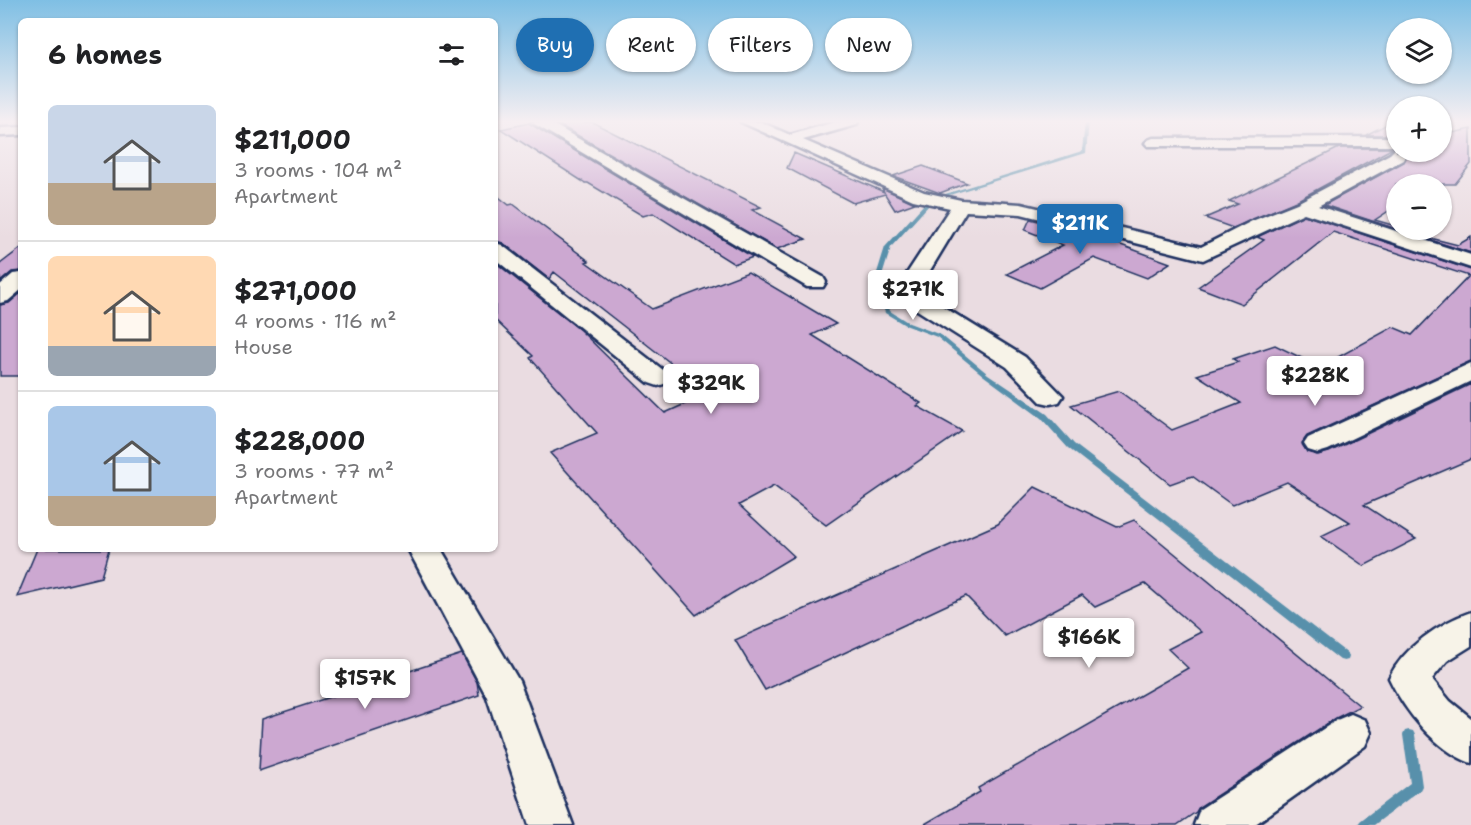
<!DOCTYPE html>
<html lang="en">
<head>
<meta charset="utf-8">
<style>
  body { margin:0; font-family:"Shantell Sans",sans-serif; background:#f2f2f2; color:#202124; height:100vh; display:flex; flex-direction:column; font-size:22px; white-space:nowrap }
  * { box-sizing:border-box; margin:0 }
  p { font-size:20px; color:#757577 }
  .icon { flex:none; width:33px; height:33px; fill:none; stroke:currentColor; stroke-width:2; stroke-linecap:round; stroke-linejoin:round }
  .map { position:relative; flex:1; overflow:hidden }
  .sheet { position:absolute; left:18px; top:18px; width:480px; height:534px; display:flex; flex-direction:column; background:#fff; border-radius:9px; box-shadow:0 2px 4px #0004 }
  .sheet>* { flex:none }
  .hud { position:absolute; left:516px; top:18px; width:570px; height:54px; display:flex; gap:12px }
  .tools { position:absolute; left:1386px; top:18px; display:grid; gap:12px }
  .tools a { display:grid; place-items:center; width:66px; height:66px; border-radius:50%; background:#fff; box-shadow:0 2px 4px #0004; font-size:30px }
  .price { position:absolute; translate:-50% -51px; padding:0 14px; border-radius:6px; background:#fff; color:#222; font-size:20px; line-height:39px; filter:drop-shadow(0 2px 3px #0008) }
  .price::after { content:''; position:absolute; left:50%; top:36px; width:18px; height:14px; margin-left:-9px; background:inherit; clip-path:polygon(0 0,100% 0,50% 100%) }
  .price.current { background:#1f6fb2; color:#fff }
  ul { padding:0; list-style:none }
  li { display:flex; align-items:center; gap:18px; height:150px; padding:0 30px }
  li+li { border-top:2px solid #e0e0e0 }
  li span { display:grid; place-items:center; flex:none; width:168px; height:120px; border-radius:9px; color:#555 }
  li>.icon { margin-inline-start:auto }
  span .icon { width:72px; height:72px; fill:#fffc; stroke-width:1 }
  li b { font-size:26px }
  h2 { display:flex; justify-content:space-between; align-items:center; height:72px; padding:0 30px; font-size:26px }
  .tag { padding:0 21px; border-radius:27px; background:#fff; box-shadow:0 2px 4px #0004; font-size:21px; line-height:54px }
  .tag.current { background:#1f6fb2; color:#fff }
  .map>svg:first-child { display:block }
</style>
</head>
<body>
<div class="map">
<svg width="1471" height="825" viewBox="0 0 1471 825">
  <rect width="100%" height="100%" fill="#eadce1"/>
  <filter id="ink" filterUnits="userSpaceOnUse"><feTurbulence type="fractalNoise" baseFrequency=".0167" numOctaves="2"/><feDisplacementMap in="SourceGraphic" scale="12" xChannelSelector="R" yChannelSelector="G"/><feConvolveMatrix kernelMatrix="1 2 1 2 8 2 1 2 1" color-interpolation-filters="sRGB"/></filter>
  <g filter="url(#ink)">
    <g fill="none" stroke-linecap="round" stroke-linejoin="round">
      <path fill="#5890ab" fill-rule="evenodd" d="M1085,122H1089L1086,153L946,196L942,195L1082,151Z
        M924,204L929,205L891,247L882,276L890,311L909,323L941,335L988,374L1047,414L1074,444L1348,654L1349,657L1348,660L1344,661L1340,660L1068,448L1041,418L984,376L937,337L905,325L885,313L876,276L885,247Z
        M1409,730L1413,731L1415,735L1422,786L1420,790L1374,825H1358L1360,821L1410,783L1403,735L1405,731Z"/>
    </g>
    <path fill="#cca8d1" stroke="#1b2f5e" stroke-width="1.5" d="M554,122H592L761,207L752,210L806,239L777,249Z
      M1391,122H1396V135H1366Z
      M529,123L530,124L753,257L734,264L653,213L643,216L588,183H585L501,129Z
      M1471,129V164L1455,184H1396V206L1375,220L1396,226V229L1324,205L1404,162L1409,152H1442V135Z
      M1339,148H1393L1296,201L1233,228L1205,218L1238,204L1229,201Z
      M794,153L884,192L882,188L915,203L895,210L885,194L853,203L787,168Z
      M923,166L967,183L940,193L893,176Z
      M495,194L509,205L513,204L589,261L586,262L652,309L748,272L836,324L812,335L921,403L917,406L962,431L826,525L774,486L739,505L794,556L696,615L550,453L597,433L530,358L533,356L495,320V262L580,330L665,413L709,393L554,272L549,279L503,243L495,241Z
      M1304,215L1471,270V361L1307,436L1302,443L1307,452L1317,455L1329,452L1471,384V459L1364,505L1416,539L1364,566L1321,536L1350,522L1287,482L1232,505L1192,476L1170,484L1071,405L1119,391L1172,430L1241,403L1197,375L1238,362L1233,359L1275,345L1320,367L1393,327L1412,335L1469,276L1333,232L1242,304L1198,287L1264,240L1257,237Z
      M1030,219L1088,233L1170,263L1147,278L1094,258L1040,288L1007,274L1063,245L1025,230Z
      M1399,230L1458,245L1471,237V253Z
      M21,248V271L12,272L0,282V264Z
      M21,293V376H0V305L9,303Z
      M1035,487L1117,527L1134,520L1360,706L1336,718L1199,807L1196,812L1177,825H923L980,792L978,788L1188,668L1168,649L1201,632L1145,584L1095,607L1082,595L1005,636L966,596L765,690L735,640L998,524Z
      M37,549H109L101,577L17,597Z
      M462,654L477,682L479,695L259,771L262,719Z"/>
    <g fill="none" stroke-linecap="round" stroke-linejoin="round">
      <defs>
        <path id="minor" d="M531,122H549L823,277L826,282L823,287H807Z
          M741,122H761L790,135L835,122H858L856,125L803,140L924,192L961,200L1021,204L1201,247L1252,221L1297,203L1390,154L1396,148V152H1407L1403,160L1318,206L1471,255V268L1304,213L1203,260L1021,214L966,211L920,287L921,293L1025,357L1063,396L1059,402L1050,404L1041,402L1007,367L903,301L898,287L950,208L913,200Z
          M1442,122H1451L1442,127Z
          M21,127V135L0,136V128Z
          M1153,138L1396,137V146H1148L1145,143L1148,140Z
          M495,243L502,245L667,373L671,378L667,383L658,386L649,383L495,259Z
          M21,273V290L8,301L0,303V285L13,274Z
          M1471,363V381L1328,450L1318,453L1308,450L1304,444L1308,438Z
          M408,549H441L519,681L573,825H529L487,697Z
          M1471,612V646L1447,661L1432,679L1450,701L1471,718V763C1436,750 1405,712 1389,678C1404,647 1439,623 1471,612Z
          M1351,714L1365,720L1371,733L1365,746L1254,825H1194L1200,809L1337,720Z"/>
      </defs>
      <use href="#minor" stroke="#1b2f5e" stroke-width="5"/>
      <use href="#minor" fill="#f7f3e8" fill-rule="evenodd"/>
    </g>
  </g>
  <linearGradient id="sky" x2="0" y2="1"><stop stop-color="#7fbfe4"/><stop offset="0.51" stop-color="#f6eff2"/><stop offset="1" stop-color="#f6eff2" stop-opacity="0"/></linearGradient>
  <rect width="1471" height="238" fill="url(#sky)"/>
</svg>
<div class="tools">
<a><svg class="icon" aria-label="layers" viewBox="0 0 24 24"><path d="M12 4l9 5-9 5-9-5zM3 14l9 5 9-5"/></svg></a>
<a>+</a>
<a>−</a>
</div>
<b class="price current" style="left:1080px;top:255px">$211K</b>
<b class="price" style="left:913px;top:321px">$271K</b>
<b class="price" style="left:1315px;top:407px">$228K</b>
<b class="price" style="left:711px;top:415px">$329K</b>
<b class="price" style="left:1089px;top:669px">$166K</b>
<b class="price" style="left:365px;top:710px">$157K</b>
<div class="hud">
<a class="tag current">Buy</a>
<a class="tag">Rent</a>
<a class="tag">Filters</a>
<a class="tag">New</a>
</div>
<section class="sheet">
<h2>6 homes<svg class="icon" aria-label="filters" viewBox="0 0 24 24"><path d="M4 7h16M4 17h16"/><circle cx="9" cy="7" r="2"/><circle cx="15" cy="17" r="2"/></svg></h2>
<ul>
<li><span style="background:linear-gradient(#c9d6e8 65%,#b9a48a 0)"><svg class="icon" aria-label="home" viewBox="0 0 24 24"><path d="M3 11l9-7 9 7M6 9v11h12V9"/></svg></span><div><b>$211,000</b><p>3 rooms · 104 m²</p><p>Apartment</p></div></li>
<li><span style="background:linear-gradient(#ffd9b3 75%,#9aa5b1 0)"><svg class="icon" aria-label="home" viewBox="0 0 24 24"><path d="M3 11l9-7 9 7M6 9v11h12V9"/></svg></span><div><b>$271,000</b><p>4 rooms · 116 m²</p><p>House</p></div></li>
<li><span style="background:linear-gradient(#a9c7e8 75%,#b9a48a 0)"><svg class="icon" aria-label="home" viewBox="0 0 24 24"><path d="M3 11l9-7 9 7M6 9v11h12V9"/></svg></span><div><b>$228,000</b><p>3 rooms · 77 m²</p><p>Apartment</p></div></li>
</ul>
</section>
</div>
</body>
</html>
